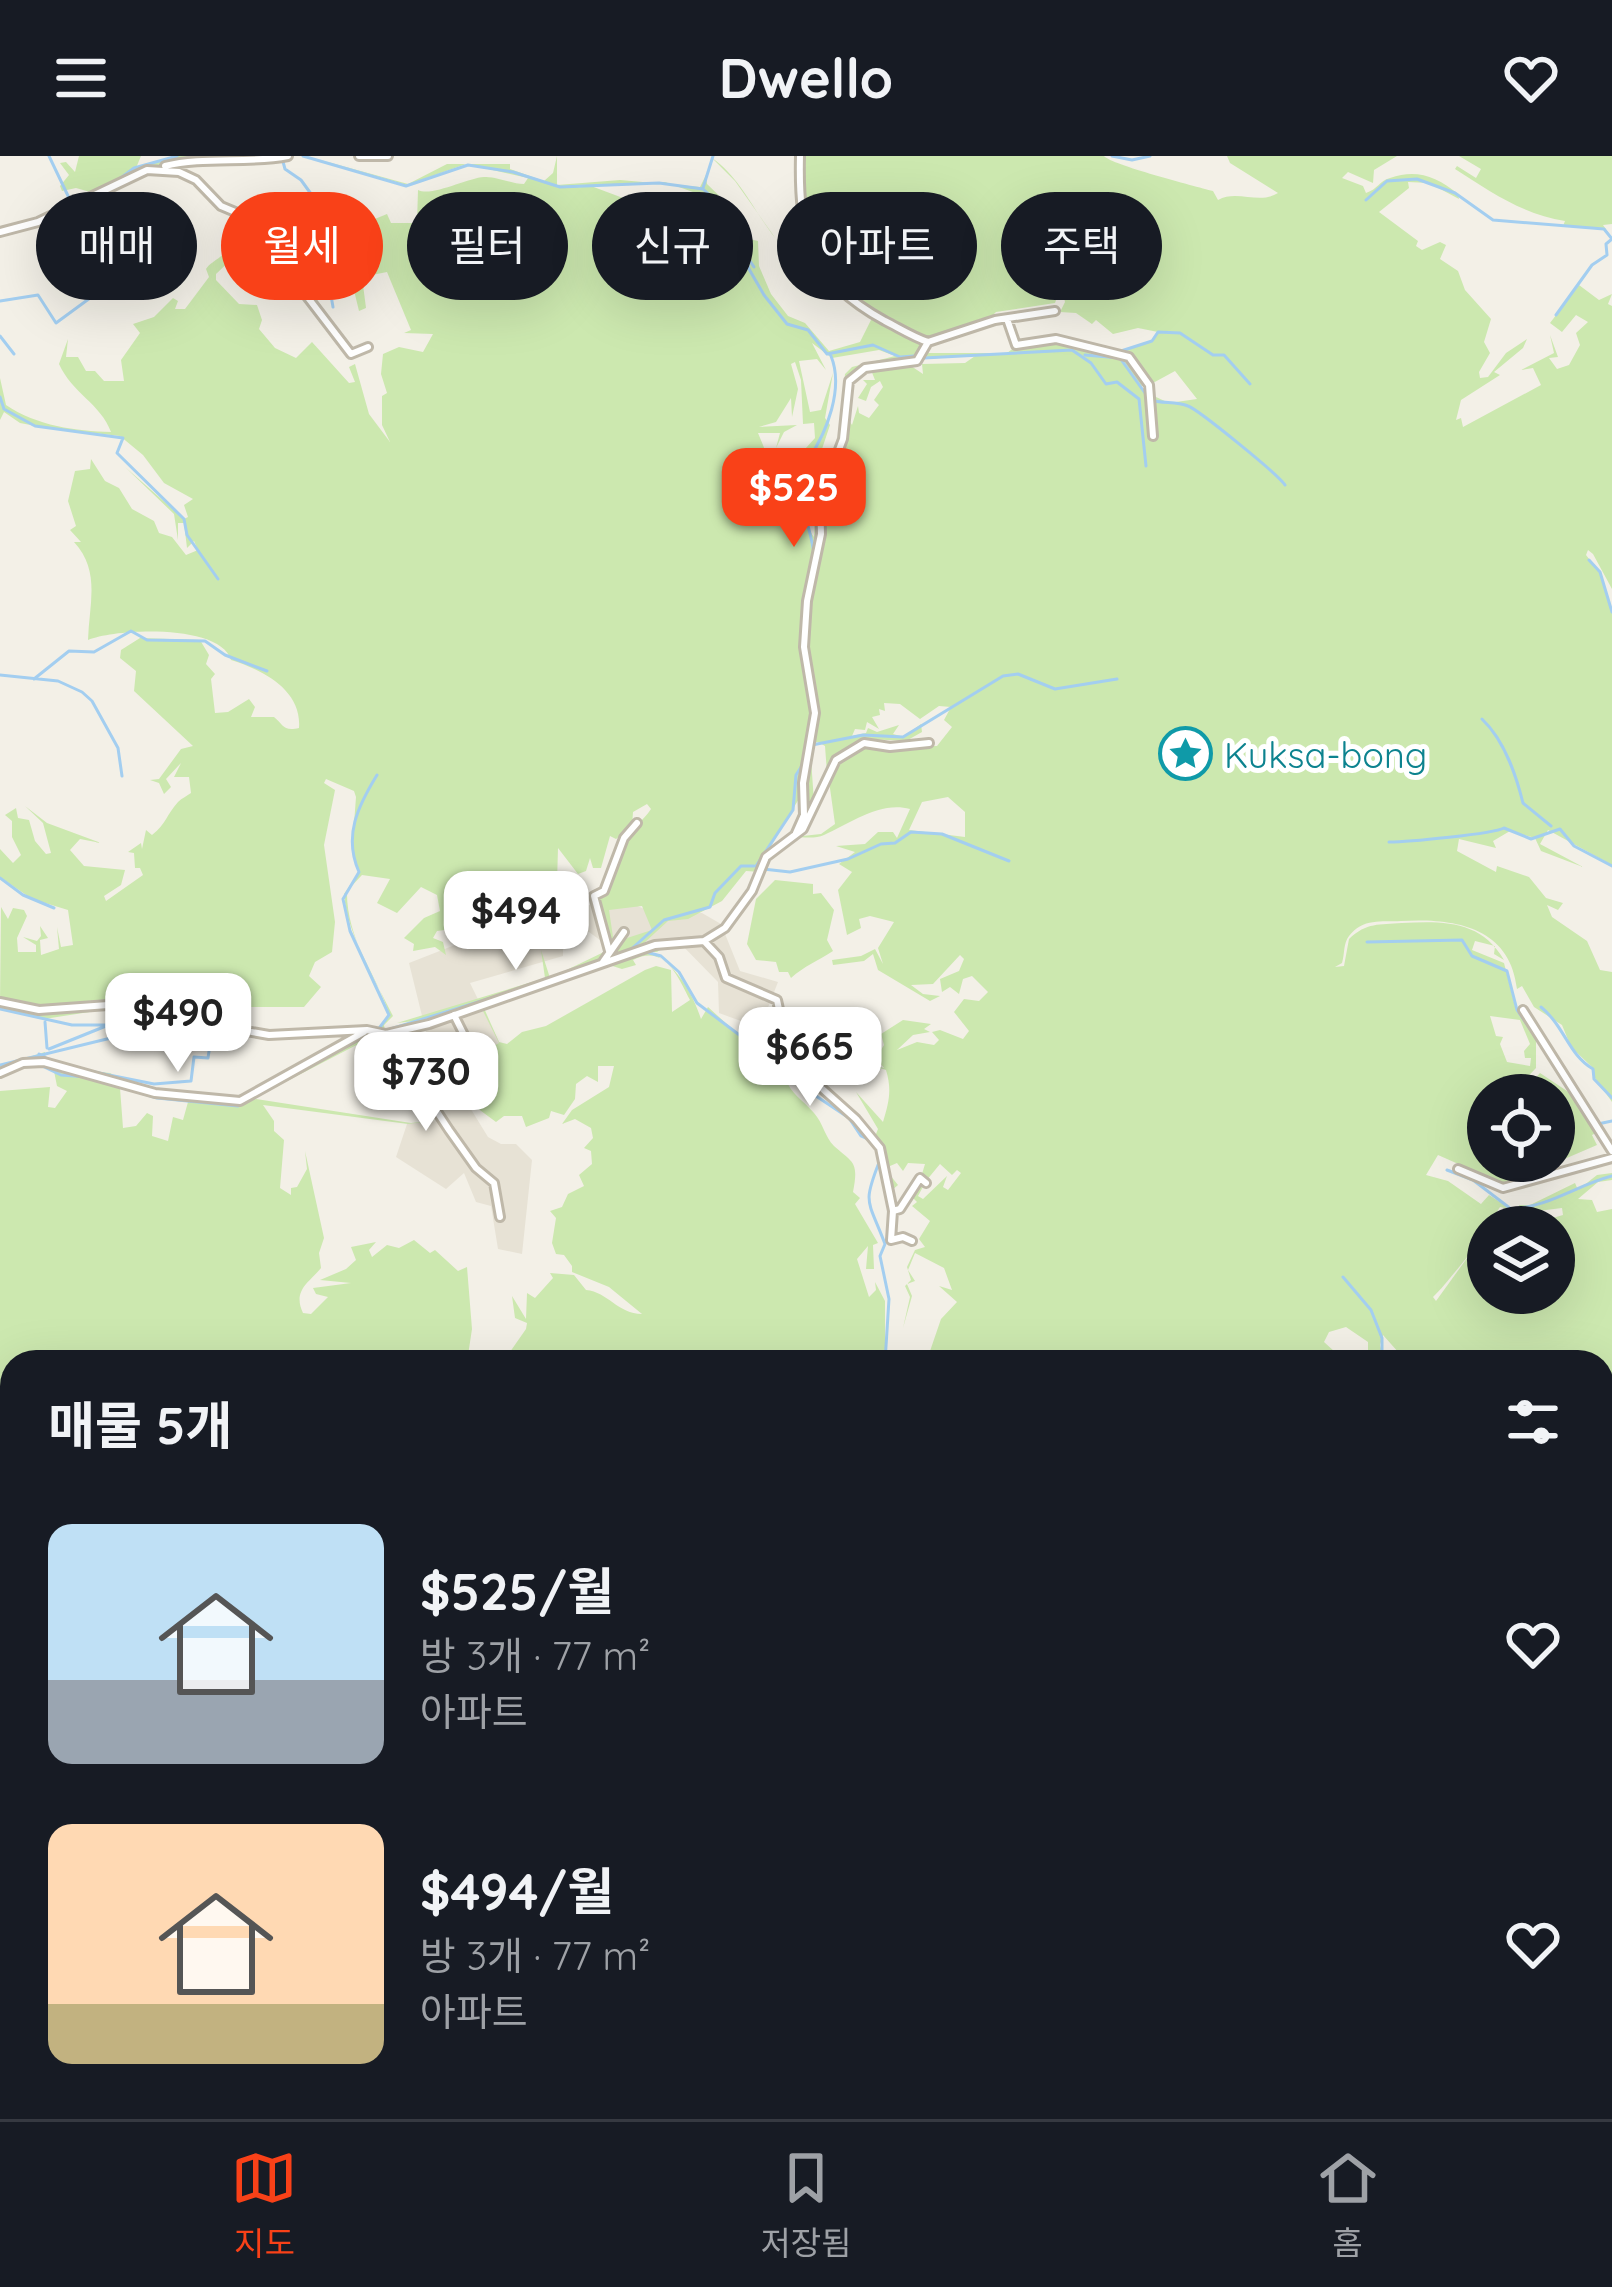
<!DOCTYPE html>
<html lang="ko">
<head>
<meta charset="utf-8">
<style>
  body { margin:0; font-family:Quicksand,"Noto Sans KR",sans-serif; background:#20242c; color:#f1f3f6; height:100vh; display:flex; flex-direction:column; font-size:45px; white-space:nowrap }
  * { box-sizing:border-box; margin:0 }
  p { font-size:39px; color:#9ea1a6 }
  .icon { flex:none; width:66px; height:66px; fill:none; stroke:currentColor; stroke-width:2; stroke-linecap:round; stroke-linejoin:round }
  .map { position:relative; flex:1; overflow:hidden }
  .sheet { position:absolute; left:0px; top:1194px; width:1614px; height:771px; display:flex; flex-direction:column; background:#171b24; border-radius:36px 36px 0 0; box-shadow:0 12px 48px #0002 }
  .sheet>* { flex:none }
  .top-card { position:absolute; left:36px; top:36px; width:1542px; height:108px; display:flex; gap:24px }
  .fabs { position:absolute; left:1467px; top:918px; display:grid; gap:24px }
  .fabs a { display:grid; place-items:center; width:108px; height:108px; border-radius:50%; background:#171b24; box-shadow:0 12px 48px #0002; font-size:60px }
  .price { position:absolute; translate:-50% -102px; padding:0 27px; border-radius:24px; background:#fff; color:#222; font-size:39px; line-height:78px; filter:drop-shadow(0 3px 6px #0008) }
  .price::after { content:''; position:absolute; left:50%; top:72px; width:36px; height:27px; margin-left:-18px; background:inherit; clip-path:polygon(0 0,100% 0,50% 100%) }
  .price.on { background:#f94118; color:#fff }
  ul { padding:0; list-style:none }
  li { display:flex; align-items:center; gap:36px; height:300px; padding:0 48px }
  li span { display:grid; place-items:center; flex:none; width:336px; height:240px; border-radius:24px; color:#555 }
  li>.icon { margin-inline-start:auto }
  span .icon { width:144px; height:144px; fill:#fffc; stroke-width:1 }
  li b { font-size:51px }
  h2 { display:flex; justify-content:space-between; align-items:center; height:144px; padding:0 48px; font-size:51px }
  .tag { padding:0 42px; border-radius:54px; background:#171b24; box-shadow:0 12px 48px #0002; font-size:42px; line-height:108px }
  .tag.on { background:#f94118; color:#fff }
  header { display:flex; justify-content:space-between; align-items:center; height:156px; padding:0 48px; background:#171b24; font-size:54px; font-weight:700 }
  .dock { display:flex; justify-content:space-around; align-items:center; height:168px; border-top:3px solid #363941; background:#171b24; font-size:33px; color:#9ea1a6 }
  .dock a { display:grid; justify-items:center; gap:6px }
  .dock .on { color:#f94118 }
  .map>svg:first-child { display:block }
</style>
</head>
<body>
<header><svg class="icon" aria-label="menu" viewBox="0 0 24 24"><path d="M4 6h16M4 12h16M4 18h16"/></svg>Dwello<svg class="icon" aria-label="heart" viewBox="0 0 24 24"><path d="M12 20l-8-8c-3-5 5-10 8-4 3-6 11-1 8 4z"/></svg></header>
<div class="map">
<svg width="1612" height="1963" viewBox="0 0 1612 1963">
  <rect width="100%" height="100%" fill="#f3f0e7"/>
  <path fill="#e7e2d5" d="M633,748L658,759L702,757L721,768L740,815L778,826L760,872L719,857L718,826L675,782L608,790L589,776L563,781V800L470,827L502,892L464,921L469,950L488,981L501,988H516L532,1004L522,1098L498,1093L491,1050L476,1046L464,1017L446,1033L396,1001L407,968L436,965L394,893L426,876L409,807L555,750Z"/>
  <path fill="#cce8af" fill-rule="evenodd" d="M79,0H141L136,12L178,0L281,1L183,2L142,14L24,68L90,36L76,32L62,35L60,30L69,19L60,7L66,6L75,16Z
    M306,0L408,28L447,8H510V13L544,25L553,17L557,0V29L620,24L700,31L706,19L707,28L738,58L741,81L758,85L759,110L771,138L788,160L805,167L829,195L860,186L872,162L788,100L735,25L712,2C751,29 763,84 804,108L802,0H1104C1112,9 1194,30 1213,35L1218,44C1237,33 1259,49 1278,37L1230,7L1227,0H1397L1374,14L1373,27L1348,16L1342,22L1363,30L1366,37C1378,33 1379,25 1390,22C1416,13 1436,20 1458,38L1459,43L1429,27L1408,26L1409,32L1379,56L1418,85L1416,90L1422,94L1440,86L1446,89L1440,103L1458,115L1465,134L1491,163L1484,186L1490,197L1479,216L1480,222L1488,221L1506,197L1527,183L1523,192L1494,216L1500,219L1461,244L1456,264L1461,262L1463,271L1541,229L1533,212L1521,214L1554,197L1550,179L1558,201L1549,202L1557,213L1569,209L1580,189L1576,177L1588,166L1576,159L1562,176L1550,167L1579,129L1599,144L1612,138L1608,148L1612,150V433L1593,398L1588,394L1586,399L1600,417L1612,456V709L1548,674L1540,688L1583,711L1541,695L1535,682L1510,675L1493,685L1496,692L1459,683L1457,695L1496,716L1497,710L1529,721L1546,742L1563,747L1558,754L1547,749L1552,761L1587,785L1600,814L1612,816V946L1595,922L1593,912L1571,891L1562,869L1534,851L1522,830L1517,833C1510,770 1453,762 1401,765C1381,766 1363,762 1349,780C1343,788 1345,797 1342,807L1335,811L1344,810L1349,783C1367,766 1379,769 1402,767C1443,765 1481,764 1504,804L1494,798L1495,790L1475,785L1472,794L1504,807L1516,854L1536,881V912L1516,933L1521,938L1540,917L1573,939L1598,976L1592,979L1597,989L1525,1020L1526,1027L1508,1030L1438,999L1426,1019L1448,1025L1481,1048L1489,1039L1512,1054L1500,1051L1489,1068L1488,1079C1468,1097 1449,1126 1433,1141L1436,1145L1470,1098L1475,1104L1488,1095V1137H1554V1071H1522L1563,1059L1562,1052L1522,1057L1526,1064L1500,1071L1514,1056L1521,1058L1519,1049H1530L1575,1027L1578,1034L1597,1019L1612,1017V1024L1598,1026L1578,1043L1592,1044L1597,1056L1612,1053V1469L1602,1468V1206H1407L1383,1179L1380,1189L1385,1206H1376L1368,1197V1186L1346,1171L1329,1176L1324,1186L1346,1206H915L929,1198L941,1163L957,1146L939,1130L952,1134L944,1112L915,1097L908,1114L915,1125L907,1128L912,1140L903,1172L910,1141L905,1130L911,1124L907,1111L915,1094L925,1091L919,1083L930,1065L912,1050L917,1046L909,1038L920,1023L925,1027L918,1040L923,1043L947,1020L943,1031L948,1034L961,1017L957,1014L952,1019L940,1008L926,1025L917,1019L922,1018L925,1008L908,1007L903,1015L897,1007L890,1010V1019L898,1029L891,1035L898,1053H894L880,992L874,983L878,973L856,936L883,966C889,946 892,934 886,914L846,901L884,912L876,902L884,889L881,878L903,864L931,868L924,873L930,876L913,879L897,894L917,886L934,889L939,884L932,876L940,874L963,883L969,875L954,856L964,843L979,845L988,836L972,820L963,823L959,838L950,831L942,836L940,823L959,815L964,803L960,799L933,828L911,829L923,838L940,840L930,845L878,814L873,798L864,805L833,809L832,804L861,800L875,793L883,808L878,792L894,766L870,760L859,763L861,772L847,779L838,734L852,716L839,708L855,696L836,690L865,688L878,676H893L897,682L910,653C879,645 850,668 824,679C816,683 803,681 793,681L821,678L835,668L828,618L834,606L827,617L825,590L818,586L810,588L814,646L798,675L804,659L808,604C794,638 810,668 775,692L798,667L800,641L764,702L761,716L746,715L722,745L688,763L668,765L631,799L670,787L687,789H666L657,796H648C676,805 694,841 701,863L708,851L761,899L784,905L775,846L777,847L787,901L805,922L799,925L787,908L761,903L771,924L785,922C791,938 803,944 814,957C823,967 825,981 834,990C853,1007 859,1005 853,1036L860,1042L855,1048L878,1087L873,1089L874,1113H866L868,1090L857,1103L869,1141L876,1134L875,1126L885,1145V1206H524L519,1200L515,1206H503L526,1173L527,1167L515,1162L512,1140L526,1163L527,1137L535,1142L553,1122L550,1117L574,1119L586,1134C608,1136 618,1158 642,1158L609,1131L572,1116V1110L564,1099L556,1098L552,1087L556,1062L550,1055L562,1051L568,1038L584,1030L579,1019L592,1008L591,995L584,992L593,982L591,972L575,963L562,968L572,954L609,931L614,910H598V926L587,920L576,928L575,943L564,959L551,955L549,962L526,971L522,960H504L496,966L469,946L464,920L472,918L479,903L476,900L499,887L482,853L459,859L460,866L457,860L483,850L499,886L507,888L522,876L546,870L645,814L656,810L671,814L672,856L690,844C678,821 665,787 633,804L636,809L622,813L606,808L621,805L604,806L617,802L611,801L625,776L627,782L652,774L642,750L609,754L613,781L609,791L596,743C615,729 612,700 626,681C635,669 643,665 651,653L647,648L633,656L632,671L616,683L610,680L601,712H593L590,702L586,715L578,718L558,692L557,727L544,747L525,744L532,755L525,762L521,752L498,745L495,753L500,765L491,756L485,760L492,767L477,759L464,763L459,772L437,775L433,782L443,786L446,799L435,791L413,795L414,788L404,782L424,762L440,755L437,739L421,731L397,757L377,747L390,723L362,719L347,735C346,779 374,821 393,860L384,869L385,876L508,836L423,864L397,867L545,822L541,794L550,822L606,795L593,810L538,828L600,808L593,814L381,877L388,883L370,882L241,949L256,943L411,967L440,964L408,968L263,949L274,965V975L284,984L280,1032L291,1039V1032L297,1031L307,1013L305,995L324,1082L319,1097L321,1112C310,1126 292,1134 303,1157L311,1158L328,1141L316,1138L313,1132L351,1127L320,1124L346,1113L356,1104L351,1091L376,1086L369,1094L372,1101L387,1089L399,1092L414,1084L430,1097L435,1094L458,1115L467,1111L472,1173L467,1206H12V1552L0,1554V935L50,931L48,951L55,952L67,935L57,930L54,915C35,904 18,910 0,919V910L45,896L46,904L73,913L110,917L144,935L194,943H240L353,877L357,881L366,875L379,878V872L390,860C376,817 348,784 344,738L359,716L352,695L356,641L354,635L326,623L324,627L335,634L324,689L335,766L332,796L315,806L309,820L321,831L304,851H250L247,859L176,841H167L162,853L137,845L116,847L171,872L274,881L170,874L122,851L44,863L0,852V848L38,856L103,849L39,854L0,846L1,751L8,763L13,752L24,754L27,760L17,782L18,796H36V789L23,781L37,785L41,780L40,770L48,782L40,784L41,799L59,793L57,771L61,791L73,789L68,754L32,743L0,721V693L13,707L21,699L12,681V665L5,659L16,652L18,662L29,664L35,685L46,698L51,697L43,667L25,650L47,667L101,687L80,683L70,694L84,710L125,714L121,729L104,740L106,745L143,719L140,712H135L134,697L128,696L141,687L142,693L146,674L152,679C166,668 167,658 178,646C182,642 187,640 191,637L189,621H174L181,607L166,623L171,631L164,638L159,627L150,624L159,623L181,593L193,590L134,535L136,515L120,502L121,494L140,482L200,484L209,499L206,508L215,518L211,523L215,557L228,556L249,543L255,551L251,561H274C283,568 283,576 299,572C302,534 263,514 231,504C221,468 117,472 88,484C89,449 101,415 74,386H81L70,374L76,370L68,345L75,315L90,313L91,303L105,325L119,332L132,353L154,365L159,377L172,381L186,399L198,394L194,385L187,392L184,367H178V384L174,358L125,311L184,363L188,361L184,349L193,343L164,327L143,299L120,280L41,271L20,267L4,256L0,264V222L6,249C37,270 76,275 111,276C101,248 72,237 59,208L68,183L66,201H78L86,215H95L104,225H124L121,204L140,177L133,168L154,161L173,142L178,145L175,153H185L209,121L206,113C209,108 215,105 220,101C236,88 224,80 254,70L216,50L190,24L154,14L169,15L165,12L183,6L180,17C201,25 211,48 231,54L219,47C234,53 254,57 265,69C281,87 284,117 307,127L297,125L261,66L237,56C254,68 266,78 278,99L273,103V115L252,106L257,97L238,108L236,99L216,118V124L239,148L257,149L262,164L259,173L275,192L296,202L312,186L349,227L355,226L349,211L355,208L369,258L390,286L382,269V240L387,237L381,218L383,198L399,191L423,196L433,178L404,177L411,174L387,116L362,121L366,152L359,155L350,118L345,136L340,137L329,77L343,87L348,85V74L387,58L391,67H417L418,34C432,41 467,22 484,21C496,20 511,28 524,28L528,22L466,8L407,29ZM665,26L704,40L710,52L708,60L659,50L679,57L680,83L689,86L686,116H680L678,130L662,104L651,116L644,108L650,102L643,67L664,71L641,62L638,51L661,46L677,50L665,43L631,45L591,30ZM826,110L847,115L865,136L875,129L874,139L868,137L860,148L932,185L988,164L996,156L1055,147L1061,129L1065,146L1060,156L1076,157L1092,168L1096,164L1113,178L1138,172L1158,176L1153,185L1122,195L1132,200L1153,227L1175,215L1197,243L1169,247L1143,235L1138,212L1122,198L1082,194L1061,186L1015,191L1007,197H922L930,203L978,198L965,207L922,208L923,218L905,206L916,205L926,186L859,154L824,119ZM812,187L832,202L879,194L895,200L852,211L845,218L838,285L816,346L814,381C794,355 821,328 811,303L821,296L830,269L825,262L833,217L821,254L810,256L799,205L817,203L826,214ZM795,206L801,224L803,268L814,267L815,282L805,293L784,295L773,307L755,312L751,308L765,294L758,277H780L776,292L784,276L797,269L759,271L776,266L791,242L792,261L798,233L791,208ZM875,209L871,214L875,224H863L867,228L858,242L866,245L871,231L880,225L883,231L874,244L879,249L869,262L859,257L858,250L852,269L845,258C842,289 826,313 820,344C817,365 823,381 813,403L820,376L817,347L839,287L848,223L858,213ZM884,547L900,548L920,563L939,550L951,551L944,564L952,571L937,590L861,589L868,583L906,585L922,576L921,568L904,581L893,578L899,569L877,576L868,572L866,577L852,580L855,573L865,574L867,566L879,573L872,561L880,559L879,553L885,555ZM948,641L965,656V681L909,674L922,646ZM1490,860L1520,864L1530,888L1524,895L1525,902H1531L1530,910L1507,906L1500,888L1503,881L1496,880ZM120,932L188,946L183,964L173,961L168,985L152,980L153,960L147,957L136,970L123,972ZM1488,939H1554V1005H1488Z
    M1459,0H1612V68L1603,69L1612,82L1604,72L1563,70L1565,65C1524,59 1489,35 1455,13L1457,10L1476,22L1481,13Z
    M775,724L813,728V738L821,737L834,754L827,784L833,795C818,805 804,810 791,822L788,816H779L776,806L756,804L747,788L756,743Z
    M12,1587V1727L8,1730L3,1716L0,1718V1588Z
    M1612,1878V1963H1531L1520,1953H1602V1881Z
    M704,1953L705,1963H23L18,1955Z
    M1120,1953H1512L1520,1963H1119Z"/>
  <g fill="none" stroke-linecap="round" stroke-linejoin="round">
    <path stroke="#a3cef0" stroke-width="3" d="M49,0L70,44
      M204,0L223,1
      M303,0L406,30L468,9L513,16L560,31L659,27L703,33L732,59L749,113L764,139L787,168L808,174L827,198L873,189L900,201L914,200
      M1112,0L1132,4L1150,0
      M282,2L285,13L301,24L314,42L333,151
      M114,27L134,12L177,0
      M703,32L713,0
      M69,44L100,34
      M1366,44L1387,25L1417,23L1455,37L1493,64L1604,73L1612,83L1606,88L1607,99L1592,109L1556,159
      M750,105L754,111
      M0,145L38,139L56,167L176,79
      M0,180L14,198
      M1121,195L1152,185L1158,176L1180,177L1213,199H1224L1250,228
      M1085,199L1120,202L1150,244C1163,248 1176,245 1188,250C1199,254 1280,320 1285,329
      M924,202L1072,194L1091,207L1106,228L1117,226L1139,243L1146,310
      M0,241L4,253L35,270L123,282L117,297L184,363L187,379L218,423
      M813,392C810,369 793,337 813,316L809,302C827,276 844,232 831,200
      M1589,404L1600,416L1612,456
      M0,519L58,525L82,536L92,545L118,592L122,620
      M34,523L69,495L94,496L131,475L147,484L205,485L225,499L267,515
      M1482,563C1505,585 1516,619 1523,647L1551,670
      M812,589L863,579L903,581L1003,520L1018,518L1055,533L1117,523
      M1389,686C1407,686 1493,678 1504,672L1531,683L1560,673L1574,690L1612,710
      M756,710L793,654L796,619L803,608
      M763,713L790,716L848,703L881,688L895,687L911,676L942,678L1009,705
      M0,722L23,739L54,752
      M1367,786L1462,784L1472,800L1507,815L1517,854L1542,889
      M629,795L664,764L710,751L715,737L741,710H754
      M613,807L646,796L661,800L679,816L697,847L746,884L761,902L788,909L804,932L849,962L861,980L872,985
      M1541,851C1565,871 1568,898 1593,913L1594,923L1612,942
      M0,853L72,869H108
      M45,866L47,892
      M377,875L389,859L350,775L343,743L359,716C343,680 358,650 377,619
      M384,875L530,830
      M346,889L369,877
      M49,893L106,870
      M39,898L53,906
      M0,909L115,881L212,875L208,902L194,901L191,925L154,928L79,913
      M40,909L61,919L87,921
      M102,925L157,942L238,950L317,906
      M1598,968L1612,965
      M880,1004C862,1049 868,1043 885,1088L880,1100L889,1143L885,1206
      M1447,1014L1473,1024L1511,1053C1549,1051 1577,1029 1612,1020
      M1343,1121L1371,1154L1382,1182V1206
      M1312,1202L1317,1206
      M0,1559L12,1557
      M0,1809L12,1818
      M752,1953L764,1963
      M903,1963H914
      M1056,1963L1058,1953"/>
    <defs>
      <path id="minor" d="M359,0H388
        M800,0C798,81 811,124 885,165C899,172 913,181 928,186L995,164L1055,155
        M165,10C204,0 247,8 288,0
        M0,76L38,66L147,14L179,16L196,24L221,50L259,66L296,126L351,198L368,191
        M1007,163L1016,189L1056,183L1129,201L1149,229L1153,280
        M796,677L804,659L803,627L815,557L804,491L807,445L821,378L820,344L843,283L849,225L865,212L917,205L928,186
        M704,785L719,801L726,822L777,844L790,904L856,963L880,992L893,1055L900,1053L920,1022L926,1027
        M609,795L594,740L604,735L624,682L637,667
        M603,806L624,776
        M0,846L39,854L122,848L168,869L217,870L269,879L367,874L386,878L429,868L655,789L704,785L725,772L752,735L766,701L803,673L836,604L864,587L890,591L929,587
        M1523,854L1612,995
        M454,859L474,899
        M386,878L449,974L476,1012L494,1027L500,1061
        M0,917L23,907L44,906L155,937L240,945L364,876
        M1458,1013L1503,1032L1612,1002
        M893,1055L891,1084L903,1081L912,1085
        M1602,1511L1612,1517
        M1612,1586V1627
        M1083,1953L1091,1963"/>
    </defs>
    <use href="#minor" stroke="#bfb8a9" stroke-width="12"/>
    <use href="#minor" stroke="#fff" stroke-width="6"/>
  </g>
  <defs>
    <symbol id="sight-ring" viewBox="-11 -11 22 22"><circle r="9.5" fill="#fff" stroke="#0f9aa8" stroke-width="1.5"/><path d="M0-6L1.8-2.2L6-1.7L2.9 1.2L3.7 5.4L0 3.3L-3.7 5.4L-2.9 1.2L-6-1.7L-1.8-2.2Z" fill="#0f9aa8"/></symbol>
  </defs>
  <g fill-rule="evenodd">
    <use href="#sight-ring" x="1156" y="568" width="59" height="59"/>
  </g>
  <g text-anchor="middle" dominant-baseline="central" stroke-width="10" stroke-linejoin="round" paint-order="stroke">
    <g font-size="36" fill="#0d838f" stroke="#fff" text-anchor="start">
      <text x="1224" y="598">Kuksa-bong</text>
    </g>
  </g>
</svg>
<div class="fabs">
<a><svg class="icon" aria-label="locate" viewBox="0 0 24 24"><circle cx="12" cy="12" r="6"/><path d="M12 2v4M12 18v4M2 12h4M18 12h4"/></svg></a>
<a><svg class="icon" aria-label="layers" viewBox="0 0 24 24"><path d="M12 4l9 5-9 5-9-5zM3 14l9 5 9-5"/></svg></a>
</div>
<b class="price on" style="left:794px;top:394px">$525</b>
<b class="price" style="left:516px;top:817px">$494</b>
<b class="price" style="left:178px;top:919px">$490</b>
<b class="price" style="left:810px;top:953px">$665</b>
<b class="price" style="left:426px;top:978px">$730</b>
<div class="top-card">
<a class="tag">매매</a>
<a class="tag on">월세</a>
<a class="tag">필터</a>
<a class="tag">신규</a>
<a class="tag">아파트</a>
<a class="tag">주택</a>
</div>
<section class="sheet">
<h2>매물 5개<svg class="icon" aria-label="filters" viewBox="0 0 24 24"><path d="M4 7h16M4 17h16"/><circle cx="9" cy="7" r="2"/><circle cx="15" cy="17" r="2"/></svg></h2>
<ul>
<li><span style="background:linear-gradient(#bfe0f5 65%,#9aa5b1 0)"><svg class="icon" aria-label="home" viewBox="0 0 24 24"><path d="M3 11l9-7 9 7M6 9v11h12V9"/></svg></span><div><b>$525/월</b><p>방 3개 · 77 m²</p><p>아파트</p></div><svg class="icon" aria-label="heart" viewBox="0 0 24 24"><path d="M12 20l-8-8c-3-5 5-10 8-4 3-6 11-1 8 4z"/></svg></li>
<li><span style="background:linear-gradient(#ffd9b3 75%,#c2b280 0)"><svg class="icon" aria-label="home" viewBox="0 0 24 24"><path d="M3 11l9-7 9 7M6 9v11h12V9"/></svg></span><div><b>$494/월</b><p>방 3개 · 77 m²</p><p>아파트</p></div><svg class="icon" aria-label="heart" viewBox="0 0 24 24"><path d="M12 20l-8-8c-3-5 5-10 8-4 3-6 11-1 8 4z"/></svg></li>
</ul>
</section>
</div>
<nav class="dock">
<a class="on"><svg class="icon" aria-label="map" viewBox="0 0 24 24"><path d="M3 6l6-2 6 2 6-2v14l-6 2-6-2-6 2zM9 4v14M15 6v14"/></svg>지도</a>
<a><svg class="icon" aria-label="saved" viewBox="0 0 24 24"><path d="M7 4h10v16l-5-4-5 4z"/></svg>저장됨</a>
<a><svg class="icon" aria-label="home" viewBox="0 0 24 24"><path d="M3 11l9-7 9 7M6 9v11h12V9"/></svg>홈</a>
</nav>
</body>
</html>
